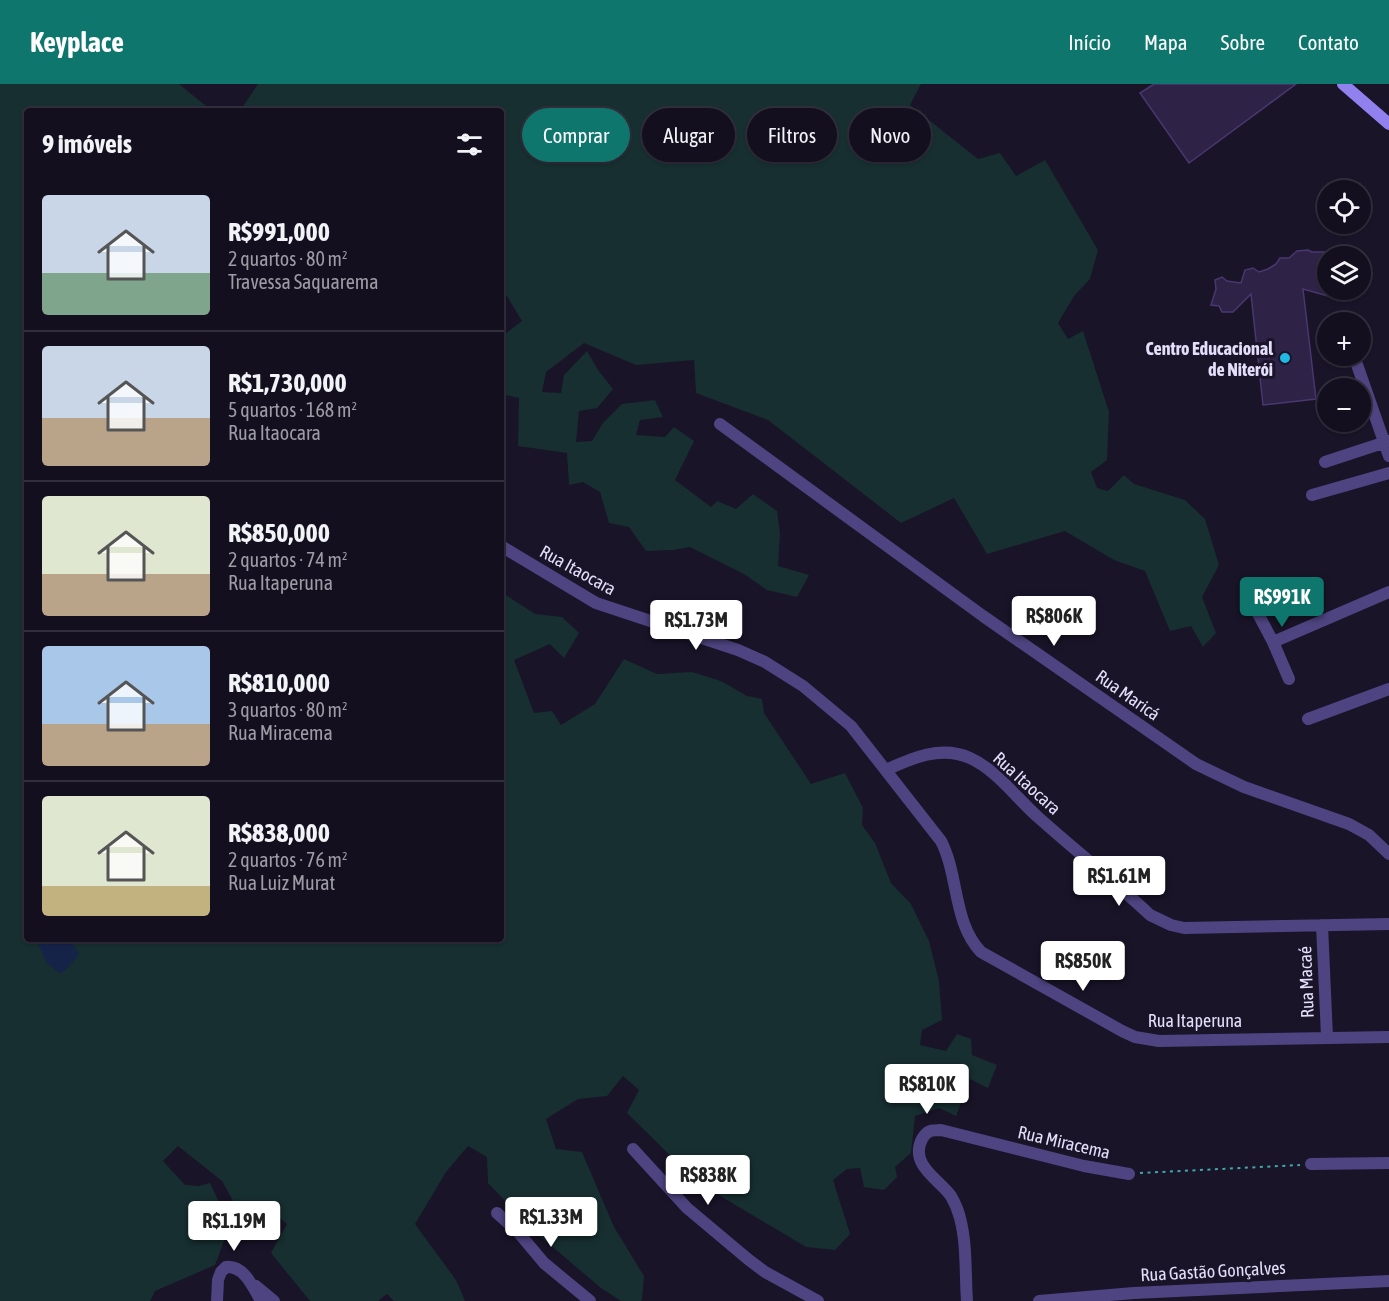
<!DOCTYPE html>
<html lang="pt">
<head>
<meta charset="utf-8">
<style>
  body { margin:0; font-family:"Asap Condensed",sans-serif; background:#201d2b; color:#f1f3f6; height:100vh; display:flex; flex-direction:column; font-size:22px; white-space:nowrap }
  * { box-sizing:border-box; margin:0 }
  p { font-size:20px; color:#9d9ca4 }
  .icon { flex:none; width:33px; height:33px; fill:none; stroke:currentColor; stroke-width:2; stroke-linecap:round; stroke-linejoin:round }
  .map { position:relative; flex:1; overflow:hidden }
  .details { position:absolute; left:24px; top:24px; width:480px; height:834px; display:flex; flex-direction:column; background:#130f1e; border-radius:6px; box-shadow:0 2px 4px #0004,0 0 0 2px #322f3c }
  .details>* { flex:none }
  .top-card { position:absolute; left:522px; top:24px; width:570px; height:54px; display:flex; gap:12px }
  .tools { position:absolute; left:1317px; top:96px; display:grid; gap:12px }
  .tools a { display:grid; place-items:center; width:54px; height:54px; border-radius:50%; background:#130f1e; box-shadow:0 2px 4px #0004,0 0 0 2px #322f3c; font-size:30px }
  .price { position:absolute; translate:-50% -51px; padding:0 14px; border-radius:6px; background:#fff; color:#222; font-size:20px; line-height:39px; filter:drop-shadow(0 2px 3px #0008) }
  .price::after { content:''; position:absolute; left:50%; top:36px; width:18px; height:14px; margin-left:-9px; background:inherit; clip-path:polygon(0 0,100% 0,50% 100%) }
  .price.on { background:#0f766e; color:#fff }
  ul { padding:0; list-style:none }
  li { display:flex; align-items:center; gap:18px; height:150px; padding:0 18px }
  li+li { border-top:2px solid #322f3c }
  li span { display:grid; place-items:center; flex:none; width:168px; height:120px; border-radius:6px; color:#555 }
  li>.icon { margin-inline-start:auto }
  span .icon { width:72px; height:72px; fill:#fffc; stroke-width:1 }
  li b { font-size:26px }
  h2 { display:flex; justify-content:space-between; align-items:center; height:72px; padding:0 18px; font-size:26px }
  .pill { padding:0 21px; border-radius:27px; background:#130f1e; box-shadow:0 2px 4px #0004,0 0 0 2px #322f3c; font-size:21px; line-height:54px }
  .pill.on { background:#0f766e; color:#fff }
  header { display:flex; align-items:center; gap:36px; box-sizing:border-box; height:84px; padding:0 30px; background:#0f766e; color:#fff }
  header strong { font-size:28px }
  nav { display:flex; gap:33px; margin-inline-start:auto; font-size:21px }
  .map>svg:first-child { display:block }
</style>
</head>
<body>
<header>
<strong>Keyplace</strong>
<nav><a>Início</a><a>Mapa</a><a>Sobre</a><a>Contato</a></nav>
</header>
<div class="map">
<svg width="1389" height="1217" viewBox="0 0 1389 1217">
  <rect width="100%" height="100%" fill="#191428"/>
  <path fill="#172f31" d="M0,0H179L212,27H27V855H501V508L535,530L562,533L579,549L564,574L550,560L514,576L534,629L552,627L561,641L595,620L624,575L657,590L692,588L721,597L747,612L762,615L764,629L811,700L845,689L863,724L862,741L875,759L891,799L911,820L929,857L939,897L942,936L922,946L920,961L946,967L957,950L971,955L972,971L997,981L988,1004L970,995L956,1032L939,1024L915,1032L911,1069L895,1083L897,1093L884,1106L864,1103L860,1084L847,1085L833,1096L850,1150L835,1166L806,1163L697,1098L627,1029L639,1006L623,992L607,1012L578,1015L546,1035L556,1065L582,1068L614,1143L644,1192L642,1216L640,1217H621L601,1204L536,1149L488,1099L487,1073L468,1062L446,1088L415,1140L456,1196L465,1217H394L387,1210L378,1217H310L271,1169L287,1140L274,1129L256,1136L241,1131L222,1097L178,1062L163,1077L185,1101L199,1102L210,1099L230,1141L215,1181L155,1207L150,1217H0Z
    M258,0H921L910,21L978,75L1000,69L1016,92L1045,76L1098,166L1090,195L1074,212L1058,239L1068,255L1083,247L1109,328L1107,376L1091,388L1097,404L1108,407L1124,391L1134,400L1185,416L1205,435L1219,481L1202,513L1216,549L1203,563L1191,542L1170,547L1145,487L1114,476L1065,447L987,470L954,414L901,439L768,336L696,309L694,276L636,281L584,259L546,288L542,308L561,309L564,291L587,267L598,286L613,305L597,324L579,327L576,358L592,357L603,339L622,320L655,316L663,333L640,336L636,351L665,353L674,343L694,357L675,396L711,423L717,417L736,425L753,410L777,427L780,449L778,482L809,491L797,513L767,506L744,490L690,463L673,466L646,467L629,443L609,439L600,408L583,398L569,401L567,369L518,362L519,314L501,310V253L522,237L501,202V27H240Z"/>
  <path fill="#162349" d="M36,855H70L79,870L65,887L59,889L46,878Z"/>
  <path fill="#2e2246" stroke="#49376f" stroke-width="1.5" d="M1154,0H1296L1189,79L1140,9Z
    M1308,166L1312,168H1328V212L1303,205L1316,315L1263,321L1251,210L1233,228H1222L1219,222L1211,221L1216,205L1215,196L1222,193L1227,197L1241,199L1245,186L1253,184L1259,188L1268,185L1276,180L1280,174H1289L1297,167Z"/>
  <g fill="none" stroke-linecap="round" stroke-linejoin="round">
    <path stroke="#40a7ad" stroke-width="2" stroke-dasharray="3 4.5" stroke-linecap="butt" d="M1140,1089L1300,1081"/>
    <path stroke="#4e4481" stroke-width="12" d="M1341,237L1342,238
      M1354,272L1389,372
      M720,340L983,532L1196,680L1244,703L1349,740L1369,751L1389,770
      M1325,378L1389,357
      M1312,411L1389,389
      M501,462L596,519L738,566L765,578L803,602L851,642L941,757C959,792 953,839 981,868L1122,947L1135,953L1159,957L1389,953
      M1246,507L1273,558L1289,595
      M1273,558L1389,508
      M1308,635L1389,605
      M886,686C912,674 941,661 970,674C997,686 1017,715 1039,734C1076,767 1114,797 1150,831L1171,841L1184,844L1389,840
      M1322,841L1327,953
      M633,1065L687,1124L749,1176L765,1188L818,1217
      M1311,1080L1389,1079
      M497,1129L518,1148L544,1179L590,1217
      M256,1202L274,1217
      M217,1217L218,1196L221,1188L226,1183C244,1181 253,1203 261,1217
      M967,1217C965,1190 967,1160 960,1134C958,1126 955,1119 951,1112C939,1095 909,1081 922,1055C927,1046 932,1046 941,1046L1084,1082L1129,1090
      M1039,1217L1134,1209L1389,1197"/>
    <path stroke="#9181ef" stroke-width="12" d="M1343,0L1389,40"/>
  </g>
  <circle fill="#21b9e4" stroke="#191428" stroke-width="2" cx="1285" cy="274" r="6"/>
  <g text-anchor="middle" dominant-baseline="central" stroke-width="6" stroke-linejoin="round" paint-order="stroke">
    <g font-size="18" font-weight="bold" fill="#e5defb" stroke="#191428" text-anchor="end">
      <text x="1273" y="264">Centro Educacional<tspan x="1273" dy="21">de Niterói</tspan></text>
    </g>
    <g font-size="18" fill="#e5defb" stroke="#191428">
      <text transform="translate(578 486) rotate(29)">Rua Itaocara</text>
      <text transform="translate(1128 611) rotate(35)">Rua Maricá</text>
      <text transform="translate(1027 699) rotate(42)">Rua Itaocara</text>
      <text transform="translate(1306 898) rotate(-92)">Rua Macaé</text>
      <text x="1195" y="936">Rua Itaperuna</text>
      <text transform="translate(1064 1058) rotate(13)">Rua Miracema</text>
      <text transform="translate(1213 1187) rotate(-3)">Rua Gastão Gonçalves</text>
    </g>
  </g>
</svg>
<div class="tools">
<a><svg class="icon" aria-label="locate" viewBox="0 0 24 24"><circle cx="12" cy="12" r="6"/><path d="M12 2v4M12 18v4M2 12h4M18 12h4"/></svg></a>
<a><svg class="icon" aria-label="layers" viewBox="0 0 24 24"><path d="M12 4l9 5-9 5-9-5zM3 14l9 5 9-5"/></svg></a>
<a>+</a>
<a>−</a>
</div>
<b class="price on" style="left:1282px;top:544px">R$991K</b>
<b class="price" style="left:1054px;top:563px">R$806K</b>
<b class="price" style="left:696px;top:567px">R$1.73M</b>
<b class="price" style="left:1119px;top:823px">R$1.61M</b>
<b class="price" style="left:1083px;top:908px">R$850K</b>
<b class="price" style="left:927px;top:1031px">R$810K</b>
<b class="price" style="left:708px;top:1122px">R$838K</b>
<b class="price" style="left:551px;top:1164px">R$1.33M</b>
<b class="price" style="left:234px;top:1168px">R$1.19M</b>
<div class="top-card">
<a class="pill on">Comprar</a>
<a class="pill">Alugar</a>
<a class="pill">Filtros</a>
<a class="pill">Novo</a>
</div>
<section class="details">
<h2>9 imóveis<svg class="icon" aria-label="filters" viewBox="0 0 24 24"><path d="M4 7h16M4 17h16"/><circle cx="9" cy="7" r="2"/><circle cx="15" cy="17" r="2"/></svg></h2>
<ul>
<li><span style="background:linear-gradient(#c9d6e8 65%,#7fa58c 0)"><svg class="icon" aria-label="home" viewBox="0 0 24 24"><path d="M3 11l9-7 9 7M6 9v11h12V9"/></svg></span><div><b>R$991,000</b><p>2 quartos · 80 m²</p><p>Travessa Saquarema</p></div></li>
<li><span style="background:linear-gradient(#c9d6e8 60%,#b9a48a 0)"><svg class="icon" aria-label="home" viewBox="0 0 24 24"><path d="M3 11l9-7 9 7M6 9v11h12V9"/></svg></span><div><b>R$1,730,000</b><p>5 quartos · 168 m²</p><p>Rua Itaocara</p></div></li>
<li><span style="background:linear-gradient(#dfe7d0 65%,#b9a48a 0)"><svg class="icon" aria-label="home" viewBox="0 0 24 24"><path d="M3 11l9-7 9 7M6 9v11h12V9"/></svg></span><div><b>R$850,000</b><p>2 quartos · 74 m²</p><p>Rua Itaperuna</p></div></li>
<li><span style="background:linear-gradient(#a9c7e8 65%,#b9a48a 0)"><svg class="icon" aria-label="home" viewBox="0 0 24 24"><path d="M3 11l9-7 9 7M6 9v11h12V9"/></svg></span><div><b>R$810,000</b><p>3 quartos · 80 m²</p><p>Rua Miracema</p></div></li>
<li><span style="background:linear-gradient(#dfe7d0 75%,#c2b280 0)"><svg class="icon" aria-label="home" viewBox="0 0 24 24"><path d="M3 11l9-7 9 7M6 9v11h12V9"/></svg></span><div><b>R$838,000</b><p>2 quartos · 76 m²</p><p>Rua Luiz Murat</p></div></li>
</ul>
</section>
</div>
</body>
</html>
